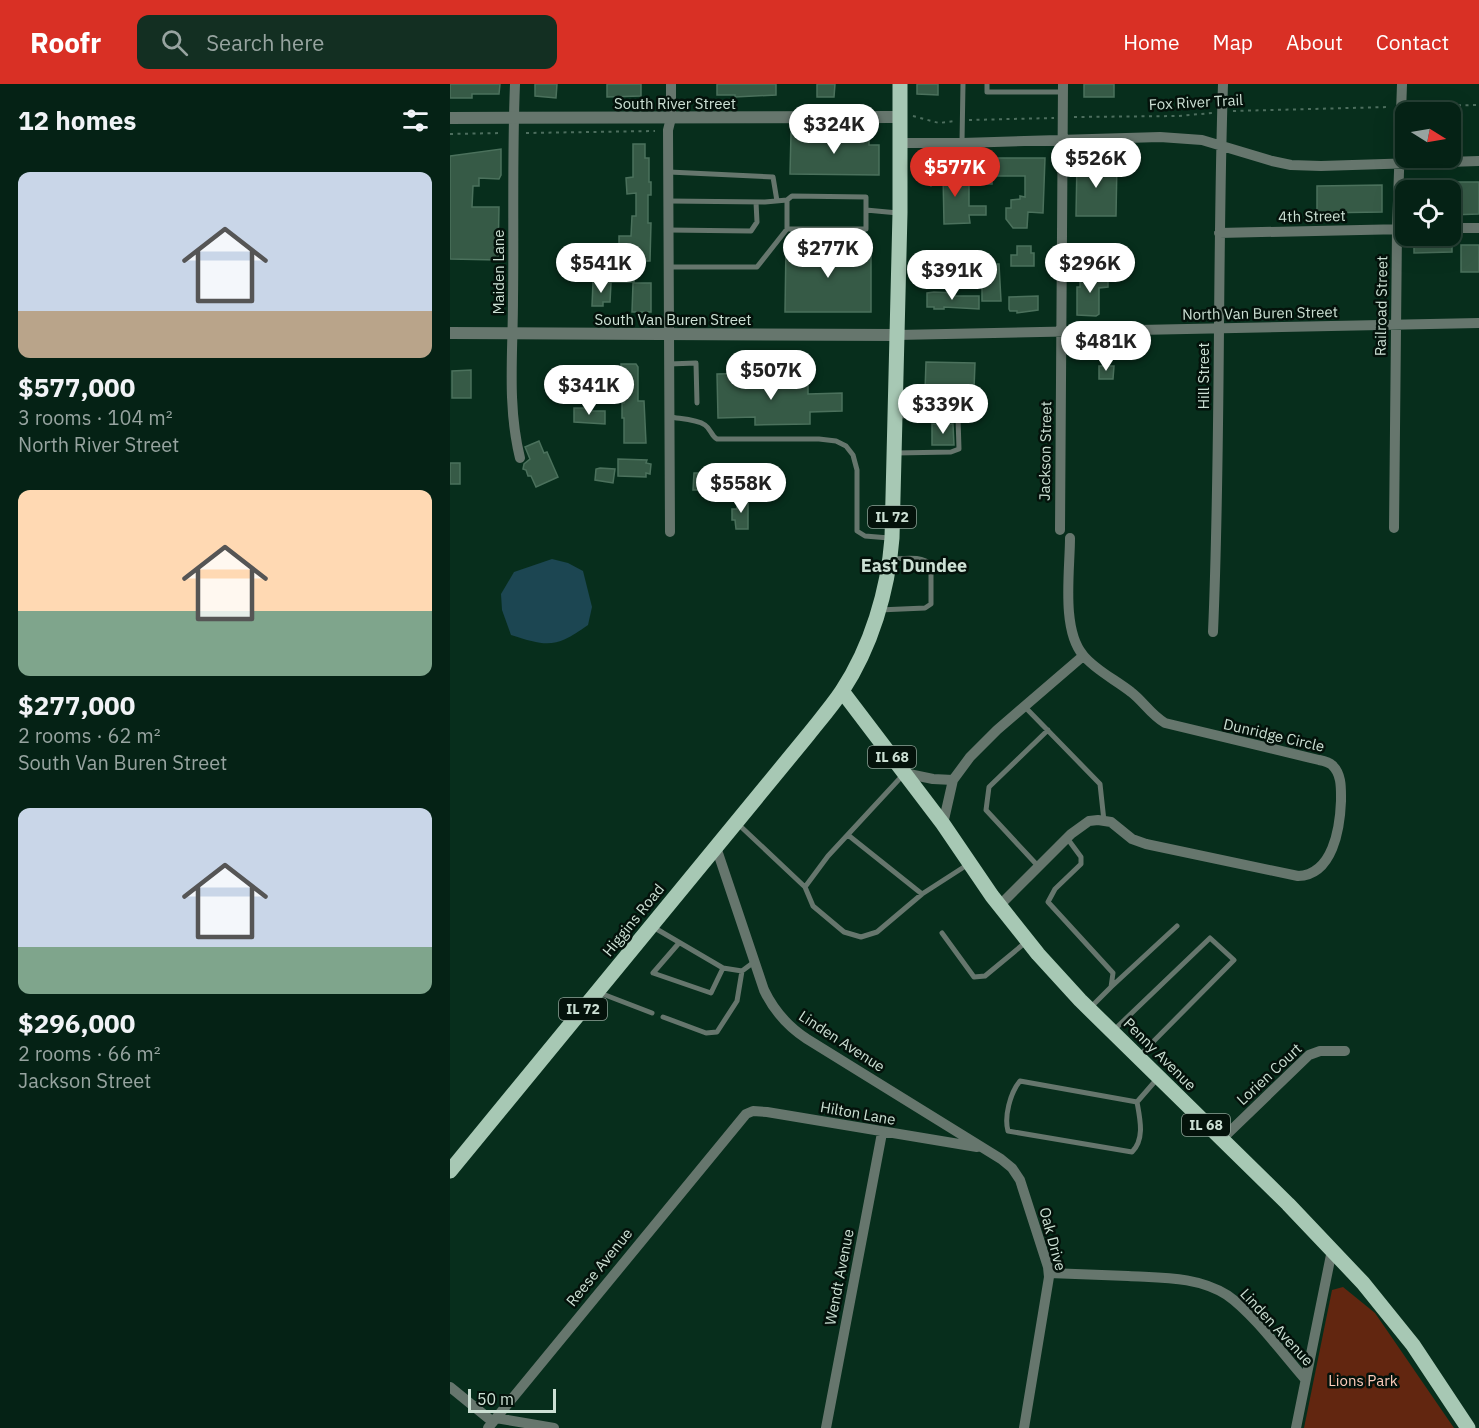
<!DOCTYPE html>
<html lang="en">
<head>
<meta charset="utf-8">
<style>
  body { margin:0; font-family:"IBM Plex Sans",sans-serif; background:#132f22; color:#f1f3f6; height:100vh; display:flex; flex-direction:column; font-size:22px; white-space:nowrap }
  * { box-sizing:border-box; margin:0 }
  p { font-size:20px; color:#97a4a0 }
  .icon { flex:none; width:33px; height:33px; fill:none; stroke:currentColor; stroke-width:2; stroke-linecap:round; stroke-linejoin:round }
  .map { position:relative; flex:1; overflow:hidden }
  .side { display:flex; flex-direction:column; background:#052215; width:450px }
  .side>* { flex:none }
  .needle { width:39px; rotate:101deg }
  .fabs { position:absolute; left:945px; top:18px; display:grid; gap:12px }
  .fabs a { display:grid; place-items:center; width:66px; height:66px; border-radius:12px; background:#052215; box-shadow:0 6px 24px #0002,0 0 0 2px #263f34; font-size:30px }
  .scale { position:absolute; left:18px; bottom:15px; width:88px; box-sizing:border-box; padding-left:6px; border:3px solid #cce0d4; border-top:0; font-size:16px; line-height:21px; white-space:nowrap; color:#cce0d4; -webkit-text-stroke:4px #04120b; paint-order:stroke }
  .price { position:absolute; translate:-50% -51px; padding:0 14px; border-radius:21px; background:#fff; color:#222; font-size:20px; line-height:39px; filter:drop-shadow(0 2px 3px #0008) }
  .price::after { content:''; position:absolute; left:50%; top:36px; width:18px; height:14px; margin-left:-9px; background:inherit; clip-path:polygon(0 0,100% 0,50% 100%) }
  .price.active { background:#d93025; color:#fff }
  ul { padding:0; list-style:none }
  li { display:grid; align-content:center; gap:12px; height:318px; padding:0 18px }
  li span { display:grid; place-items:center; height:186px; border-radius:12px; color:#555 }
  li>.icon { margin-inline-start:auto }
  span .icon { width:108px; height:108px; fill:#fffc; stroke-width:1 }
  li b { font-size:26px }
  h2 { display:flex; justify-content:space-between; align-items:center; height:72px; padding:0 18px; font-size:26px }
  header { display:flex; align-items:center; gap:36px; box-sizing:border-box; height:84px; padding:0 30px; background:#d93025; color:#fff }
  header strong { font-size:28px }
  nav { display:flex; gap:33px; margin-inline-start:auto; font-size:21px }
  .search { width:420px; height:54px; background:#132f22; display:flex; align-items:center; gap:15px; box-sizing:border-box; padding:0 21px; border-radius:12px; color:#97a4a0; font-size:22px }
  main { display:flex; flex:1; min-height:0 }
  .map>svg:first-child { display:block }
</style>
</head>
<body>
<header>
<strong>Roofr</strong>
<div class="search"><svg class="icon" aria-label="search" viewBox="0 0 24 24"><circle cx="10" cy="10" r="6"/><path d="M15 15l6 6"/></svg>Search here</div>
<nav><a>Home</a><a>Map</a><a>About</a><a>Contact</a></nav>
</header>
<main>
<section class="side">
<h2>12 homes<svg class="icon" aria-label="filters" viewBox="0 0 24 24"><path d="M4 7h16M4 17h16"/><circle cx="9" cy="7" r="2"/><circle cx="15" cy="17" r="2"/></svg></h2>
<ul>
<li><span style="background:linear-gradient(#c9d6e8 75%,#b9a48a 0)"><svg class="icon" aria-label="home" viewBox="0 0 24 24"><path d="M3 11l9-7 9 7M6 9v11h12V9"/></svg></span><div><b>$577,000</b><p>3 rooms · 104 m²</p><p>North River Street</p></div></li>
<li><span style="background:linear-gradient(#ffd9b3 65%,#7fa58c 0)"><svg class="icon" aria-label="home" viewBox="0 0 24 24"><path d="M3 11l9-7 9 7M6 9v11h12V9"/></svg></span><div><b>$277,000</b><p>2 rooms · 62 m²</p><p>South Van Buren Street</p></div></li>
<li><span style="background:linear-gradient(#c9d6e8 75%,#7fa58c 0)"><svg class="icon" aria-label="home" viewBox="0 0 24 24"><path d="M3 11l9-7 9 7M6 9v11h12V9"/></svg></span><div><b>$296,000</b><p>2 rooms · 66 m²</p><p>Jackson Street</p></div></li>
</ul>
</section>
<div class="map">
<svg width="1029" height="1344" viewBox="0 0 1029 1344">
  <rect width="100%" height="100%" fill="#072e1c"/>
  <path fill="#622610" d="M893,1203L925,1229L1004,1344H854L882,1206Z"/>
  <path fill="#1c4652" d="M102,475L118,479L133,487L142,523L138,541C106,564 98,563 61,551L52,526L51,510L64,488Z"/>
  <path fill="#365a46" stroke="#4b715c" stroke-width="1.5" d="M0,0H50L49,10H22V14H0Z
    M85,0H107L106,14L85,12Z
    M157,0H191V12L157,13Z
    M267,0H326V11L285,13V11H267Z
    M367,0H385L384,13H367Z
    M467,0H488V11L467,10Z
    M634,0H664V13H634Z
    M341,49L419,50V61H429V91L340,90Z
    M183,60H195V74H199V98H201V111H198V139H201L200,177H184V198H156V168H169V152H181L182,132H186V109L177,110L176,94L183,93Z
    M51,65V91L49,95L29,94V102H23L22,123H49L48,176L0,175V72Z
    M530,74H595L593,129L578,128L577,144H563L556,135V124H561V116L570,115V112L575,113V92H542V100H530Z
    M627,77L667,78L666,132H626Z
    M485,80L501,96H519V122H536V131H519L520,139L494,140L493,90L481,102L472,92Z
    M1000,98H1029V130L1000,131Z
    M932,101V128L867,129V102Z
    M1002,157V168L964,169V158Z
    M347,158H361V162L421,163V228H335L336,162H347Z
    M1011,161H1029V188H1011Z
    M567,162H581V169H584V182H561V171H567Z
    M472,169H493L491,191H472Z
    M532,180H549L551,217H532Z
    M658,191V203L649,204V230L646,232L627,231V203H630V192Z
    M143,198L161,199L160,218H153V222H142Z
    M183,199H201V228H182Z
    M484,208L505,209V212H529V225L494,223V225H484V223H477V209Z
    M588,212V226L567,229V227H560L559,225V213Z
    M476,278L525,279L524,305L493,304L492,307H475Z
    M171,280H186L188,283V317H194L196,359H174V334H172V319H174L172,300L171,296L167,292L171,289Z
    M116,282H134L135,303H116Z
    M649,282H664L663,295H649Z
    M21,286V314H2V287Z
    M308,289V302L358,300V310L392,309V327L360,328V340L305,341V333L268,334L267,290Z
    M124,324H138V327H155V340L124,338Z
    M482,340H503L504,361H482Z
    M89,357L94,369L97,368L108,393L86,403L81,392H78L76,386L73,385L74,380L80,375L75,363Z
    M168,375L197,376L196,379L201,380L200,390L196,389V393L168,392Z
    M0,379H10V400H0Z
    M150,384L165,385L163,399L145,396L146,385Z
    M244,389H269V393H275L274,406H243Z
    M287,415H298V445H286L285,436H282V425H287Z"/>
  <g fill="none" stroke-linecap="round" stroke-linejoin="round">
    <path stroke="#4d6e5e" stroke-width="2" stroke-dasharray="3 4.5" stroke-linecap="butt" d="M963,22L1029,21
      M783,27L939,23
      M463,32L489,39L505,37
      M624,33L728,32L762,29
      M519,36L604,34
      M76,49L205,47
      M0,50L52,49"/>
    <path stroke="#66766d" stroke-width="5" d="M537,0V8H613
      M512,58L513,0
      M219,88L323,93L327,117
      M219,117L315,118L337,116
      M416,126V145H337V116L342,112L416,113V126L448,129
      M218,146L301,147L307,138L306,118
      M219,183H307L337,145
      M219,280L246,279L247,319
      M220,333C231,335 246,335 255,341C261,345 261,352 267,355H369L386,357L396,362L403,371L407,386V447L415,452L439,454
      M446,369L501,368L509,365L508,334L498,331L448,332
      M429,526L475,524L481,520V481C472,471 453,475 440,475
      M574,622L650,700L654,737
      M287,739L355,803L378,772L453,691
      M398,751L472,810L517,781
      M617,754L631,773V780L605,805L598,818L663,889L661,903L641,923
      M588,782L536,726L539,703L598,646
      M355,803L363,822L394,848L411,853L427,848L472,810
      M203,843L273,884L292,887L304,878
      M492,849L524,893L535,892L576,858
      M229,859L203,889L261,909L273,884
      M661,903L727,842
      M150,909L202,929
      M213,933L256,949L267,948L287,917L292,887
      M664,946L760,854L784,876L689,972
      M687,1018L570,997C560,1009 554,1033 558,1047L682,1068C695,1055 690,1035 687,1018L707,995"/>
    <path stroke="#66766d" stroke-width="10" d="M65,0C62,72 64,143 63,215C63,269 57,321 70,374
      M450,59H512L710,53L752,56L822,77L841,81L871,82L1029,77
      M1000,144H1029
      M769,149L956,145
      M447,251L1029,239
      M944,444L947,146L952,0
      M610,446L613,0
      M220,448L218,46L221,34V0
      M763,548C771,365 767,183 773,0
      M454,689L483,695L503,696
      M493,740L503,696L520,673L547,646L633,572
      M266,763L314,906C324,927 337,942 357,955L551,1075L562,1084L570,1096L598,1183L599,1193L574,1344
      M549,822L621,750L639,737L648,736L661,738L682,755L696,760L848,792C883,791 890,744 891,717C891,705 892,690 882,681C879,678 874,677 869,676L715,639C701,631 693,617 681,608C666,596 645,586 633,571C611,545 620,486 620,454
      M771,1056L859,971L870,967H895
      M599,1189C625,1190 651,1191 678,1192C711,1194 747,1192 777,1211C802,1228 834,1271 855,1295
      M0,1303L43,1338
      M46,1334L104,1344
      M38,1344L296,1030L303,1027L317,1028L527,1063
      M376,1344L432,1049
      M846,1344L882,1166"/>
    <path stroke="#66766d" stroke-width="12" d="M0,34L449,33
      M0,249L447,251"/>
    <path stroke="#a7c8b4" stroke-width="15" d="M392,607L493,740L542,812L588,870L630,916L838,1120L913,1199L963,1261L1018,1344
      M0,1087L358,651C369,637 382,622 392,607C421,563 438,507 442,454L450,129V0"/>
  </g>
  <g text-anchor="middle" dominant-baseline="central" stroke-width="5" stroke-linejoin="round" paint-order="stroke">
    <g fill="#04120b" stroke="#90a298" stroke-width="1.5">
      <rect x="418" y="422" width="48" height="22" rx="4.5"/>
      <rect x="418" y="662" width="48" height="22" rx="4.5"/>
      <rect x="109" y="914" width="48" height="22" rx="4.5"/>
      <rect x="732" y="1030" width="48" height="22" rx="4.5"/>
    </g>
    <g font-size="14" font-weight="bold" fill="#cce0d4">
      <text x="442" y="433">IL 72</text>
      <text x="442" y="673">IL 68</text>
      <text x="133" y="925">IL 72</text>
      <text x="756" y="1041">IL 68</text>
    </g>
    <g font-size="15" fill="#cce0d4" stroke="#04120b">
      <text transform="translate(746 18) rotate(-3)">Fox River Trail</text>
      <text x="225" y="19">South River Street</text>
      <text transform="translate(862 132) rotate(-1)">4th Street</text>
      <text transform="translate(48 188) rotate(-90)">Maiden Lane</text>
      <text transform="translate(931 222) rotate(-89)">Railroad Street</text>
      <text transform="translate(810 229) rotate(-1)">North Van Buren Street</text>
      <text x="223" y="235">South Van Buren Street</text>
      <text transform="translate(753 292) rotate(-90)">Hill Street</text>
      <text transform="translate(595 367) rotate(-89)">Jackson Street</text>
      <text transform="translate(824 651) rotate(13)">Dunridge Circle</text>
      <text transform="translate(183 836) rotate(-51)">Higgins Road</text>
      <text transform="translate(392 957) rotate(33)">Linden Avenue</text>
      <text transform="translate(710 970) rotate(45)">Penny Avenue</text>
      <text transform="translate(819 990) rotate(-43)">Lorien Court</text>
      <text transform="translate(408 1029) rotate(10)">Hilton Lane</text>
      <text transform="translate(603 1155) rotate(75)">Oak Drive</text>
      <text transform="translate(149 1183) rotate(-51)">Reese Avenue</text>
      <text transform="translate(389 1193) rotate(-79)">Wendt Avenue</text>
      <text transform="translate(827 1243) rotate(47)">Linden Avenue</text>
    </g>
    <g font-size="15" fill="#fcb" stroke="#04120b">
      <text x="913" y="1296">Lions Park</text>
    </g>
    <g font-size="18" font-weight="bold" fill="#cce0d4" stroke="#04120b">
      <text x="464" y="481">East Dundee</text>
    </g>
  </g>
</svg>
<div class="fabs">
<a><svg class="needle" viewBox="-14 -14 28 28"><path d="M0-13l5 13h-10z" fill="#e53935"/><path d="M0 13l5-13h-10z" fill="#97a4a0"/></svg></a>
<a><svg class="icon" aria-label="locate" viewBox="0 0 24 24"><circle cx="12" cy="12" r="6"/><path d="M12 2v4M12 18v4M2 12h4M18 12h4"/></svg></a>
</div>
<div class="scale">50 m</div>
<b class="price" style="left:384px;top:71px">$324K</b>
<b class="price" style="left:646px;top:105px">$526K</b>
<b class="price active" style="left:505px;top:114px">$577K</b>
<b class="price" style="left:378px;top:195px">$277K</b>
<b class="price" style="left:151px;top:210px">$541K</b>
<b class="price" style="left:640px;top:210px">$296K</b>
<b class="price" style="left:502px;top:217px">$391K</b>
<b class="price" style="left:656px;top:288px">$481K</b>
<b class="price" style="left:321px;top:317px">$507K</b>
<b class="price" style="left:139px;top:332px">$341K</b>
<b class="price" style="left:493px;top:351px">$339K</b>
<b class="price" style="left:291px;top:430px">$558K</b>
</div>
</main>
</body>
</html>
